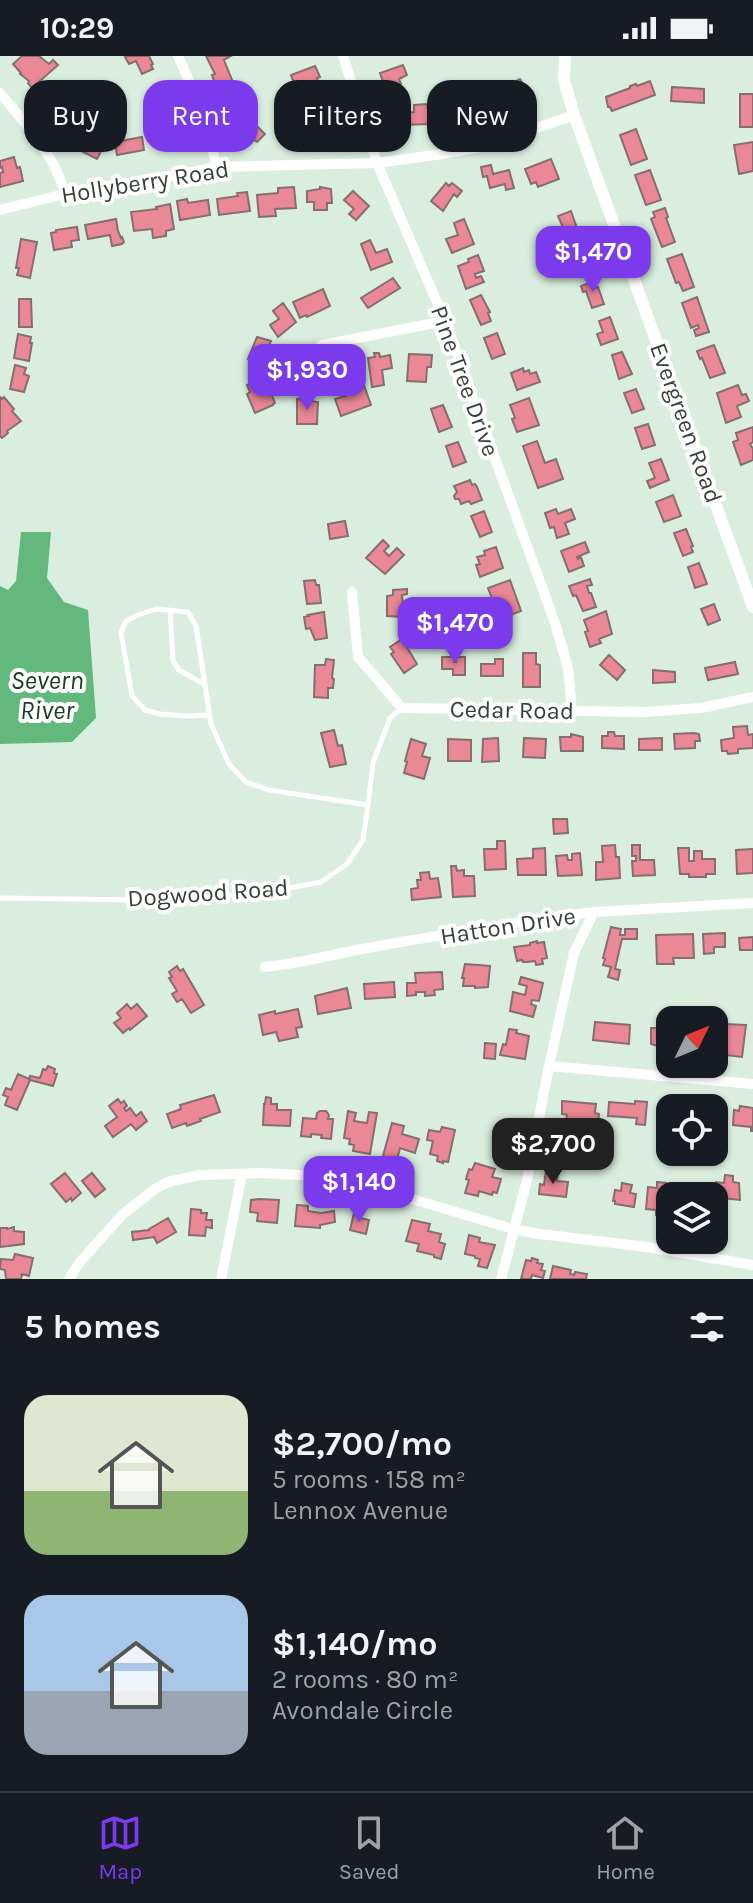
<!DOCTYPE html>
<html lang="en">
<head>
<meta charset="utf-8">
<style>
  body { margin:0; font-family:Karla,sans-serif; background:#20242c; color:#f1f3f6; height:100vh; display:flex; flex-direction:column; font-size:30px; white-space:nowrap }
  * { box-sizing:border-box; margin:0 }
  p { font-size:26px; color:#9ea1a6 }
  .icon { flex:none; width:44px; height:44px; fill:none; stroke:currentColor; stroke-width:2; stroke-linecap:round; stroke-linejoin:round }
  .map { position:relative; height:1223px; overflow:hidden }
  .drawer { display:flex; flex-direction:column; background:#171b24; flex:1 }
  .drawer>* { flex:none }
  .top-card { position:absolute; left:24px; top:24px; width:706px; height:72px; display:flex; gap:16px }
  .needle { width:52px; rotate:47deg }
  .buttons { position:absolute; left:656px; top:950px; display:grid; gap:16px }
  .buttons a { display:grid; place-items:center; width:72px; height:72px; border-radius:16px; background:#171b24; box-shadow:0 2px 6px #0004; font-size:40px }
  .price { position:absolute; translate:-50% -68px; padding:0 18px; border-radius:16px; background:#7c3aed; color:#fff; font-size:26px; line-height:52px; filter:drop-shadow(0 2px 4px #0008) }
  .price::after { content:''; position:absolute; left:50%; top:48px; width:24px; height:18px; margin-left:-12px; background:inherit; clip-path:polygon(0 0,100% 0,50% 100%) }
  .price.current { background:#222; color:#fff }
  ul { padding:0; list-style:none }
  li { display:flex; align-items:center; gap:24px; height:200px; padding:0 24px }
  li span { display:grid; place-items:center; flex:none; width:224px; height:160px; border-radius:24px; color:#555 }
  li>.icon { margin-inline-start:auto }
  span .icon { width:96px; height:96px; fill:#fffc; stroke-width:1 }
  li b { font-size:34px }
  h2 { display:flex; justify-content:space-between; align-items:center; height:96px; padding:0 24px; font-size:34px }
  .tag { padding:0 28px; border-radius:24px; background:#171b24; box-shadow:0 2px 6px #0004; font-size:28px; line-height:72px }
  .tag.current { background:#7c3aed; color:#fff }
  .status { display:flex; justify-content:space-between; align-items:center; height:56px; padding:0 40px; background:#171b24; direction:ltr }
  .status svg { height:22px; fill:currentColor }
  .dock { display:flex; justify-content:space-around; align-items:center; height:112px; border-top:2px solid #363941; background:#171b24; font-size:22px; color:#9ea1a6 }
  .dock a { display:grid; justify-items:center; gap:4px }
  .dock .current { color:#7c3aed }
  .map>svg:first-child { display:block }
</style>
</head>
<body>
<div class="status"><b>10:29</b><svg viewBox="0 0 49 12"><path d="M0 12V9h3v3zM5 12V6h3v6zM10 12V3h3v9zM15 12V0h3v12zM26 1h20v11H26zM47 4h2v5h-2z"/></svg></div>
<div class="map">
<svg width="753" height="1223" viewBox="0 0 753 1223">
  <rect width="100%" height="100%" fill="#d9eede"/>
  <path fill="#62b87d" d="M21,476H51L47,522L64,546L88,554L96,662L72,686L0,688V530L8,534L16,525Z"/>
  <path fill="#ea8895" stroke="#866d70" stroke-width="2" d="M22,0H39L49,8L53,4L58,9L32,32L28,27L29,25L20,18L21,17L13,8Z
    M128,0H149L153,8L151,9L153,13L142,18L136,5L129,8L125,1Z
    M206,0H231L224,4L234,29L218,35L212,19L215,18Z
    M403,9L407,19L399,23L401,28L398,29L400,33L387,38L380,17Z
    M315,10L320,21L317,22L322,35L309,40L304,27L295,30L291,19Z
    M520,23L530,41L509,52L503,39L513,34L510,28Z
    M650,25L655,39L612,55L610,51H608L606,41L630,32V30L636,28L637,30Z
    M49,30L58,42L66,37L73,48L52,63L46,53L48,51L39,37Z
    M672,31L704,33V47L671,45Z
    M476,37L478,48L461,51L463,63L453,65L449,42Z
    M740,38H753V71H740Z
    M427,48L430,68L402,69L401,57L414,56V49Z
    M236,50L265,78L257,86L243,76L227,59Z
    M323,53L333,62L319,78L309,70Z
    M161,54H173L175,88H163Z
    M73,67L79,70L78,75L89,80L92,74L102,78L98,84L105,88L97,103L71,90L73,85L62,79L67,70L70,71Z
    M636,73L647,103L631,109L620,79Z
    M142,81L144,94L117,99L115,86Z
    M753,86V115L739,118L734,89Z
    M14,101L17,112L20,111L23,125L0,131V117L3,116L2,111L0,112V105Z
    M551,103L559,123L538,131L536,126L531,128L525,113Z
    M491,109L493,118L509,114L514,132L506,134L505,128L490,132L487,120L483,121L481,111Z
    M650,114L661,144L646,149L635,119Z
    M446,127L449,130L452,127L462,135L457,141L454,138L443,155L431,145Z
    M294,131L296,152L275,153L276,160L259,161L257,139L278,137V132Z
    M320,131L331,133L332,147H327V154H314V146H307V135L320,133Z
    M353,135L369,150L356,164L349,158L354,153L344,144Z
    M247,136L250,155L219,159L217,143L238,140L237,137Z
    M187,143L188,147L208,144L210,159L180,164L177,145Z
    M170,148L174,173L166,175V180L153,182L152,173L134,175L131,156L157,153L156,151Z
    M665,152L668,161L666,162L675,186L662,191L651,163L655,161L653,156Z
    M571,155L577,172L565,176L558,160Z
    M116,163L118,175L121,182L122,181L124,186L122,188L112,190L110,179L88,183L85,169Z
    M464,163L474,188L452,197L446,183L458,179L454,167Z
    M77,171L79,184L71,185L72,191L54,194L51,177L56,176V174Z
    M21,183L37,186L30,222L17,219L19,212H16Z
    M370,184L376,197L387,193L392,206L371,214L361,188Z
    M585,190L592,211L580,215L572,194Z
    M682,198L694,231L683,235L679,226L676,227L667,203Z
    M478,199L484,215L475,218L476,222L481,220L484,226L466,233L458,210L469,206L468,203Z
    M393,222L400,232L368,252L361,242Z
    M594,225L596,232L598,231L604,248L592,252L586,235L583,236L581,230Z
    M323,233L330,250L307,261L306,259L300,262L293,246Z
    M481,239L490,256L488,257L491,265L481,269L470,244Z
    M697,241L709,276L696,280L694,274L699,272L698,269L691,272L682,247Z
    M19,243H31L32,271H19Z
    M283,247L296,266L278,281L270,269L279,263L273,255Z
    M610,261L618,283L601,289L597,278L603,276L599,265Z
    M497,277L505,298L492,303L484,282Z
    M18,278L31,281L30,287H32L29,305L14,302Z
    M257,281L271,285L262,307L248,303Z
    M714,289L725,317L710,322L702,302L700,303L697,295Z
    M622,296L632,318L619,323L612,299Z
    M374,297H379L380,301L390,299L392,312L382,314L384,329L372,331L368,302L375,301Z
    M409,298L432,299L431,311H427L426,326L407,325Z
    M15,309L26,312L24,318L29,320L24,336L10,333Z
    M523,312L524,316L529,314L530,318L536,316L540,326L517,334L511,317Z
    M263,317L275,347L273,348V349L255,357L247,338L250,336L247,329L251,327L249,322Z
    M361,321L371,349L341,360L335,343L346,340L345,336L357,334L351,325Z
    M738,329L742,339L746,338L749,345L737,350L741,361L726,367L717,337Z
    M636,333L644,353L632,357L624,337Z
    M0,341L2,343L4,341L14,353L12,355L21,365L7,375L8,377L2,382L0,380Z
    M529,342L539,369L517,376L512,363L515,362L510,349Z
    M297,343L318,346L317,368H297Z
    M443,349L452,371L439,376L431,353Z
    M648,368L655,389L642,393L635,372Z
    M753,371V386L750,388L753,393V404L741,409L733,386L738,384L736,377Z
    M537,385L545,407L556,403L563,423L538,432L523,390Z
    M458,386L466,406L453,411L446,390Z
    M661,403L669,424L650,432L647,425L655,422L649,407Z
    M470,424L472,429L475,428L477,431L482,444L471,448L469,445L461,448L459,443H455L454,440L457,436L454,430Z
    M673,439L681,460L664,466L656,446Z
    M556,453L558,458L571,453L575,463L565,467L569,478L557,482L554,471L550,472L545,457Z
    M484,455L492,476L480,481L471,460Z
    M345,465L348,480L330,483L328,468Z
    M686,473L693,490L691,491L693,496L683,500L674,477Z
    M383,484L389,490L384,495L389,500L397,492L404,499L385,518L366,502Z
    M585,486L589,496L577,501L578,503L581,501L584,510L569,516L561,495Z
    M496,491L503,512L480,521L476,509L480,508L477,501L485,499L484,495Z
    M699,507L707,528L695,532L688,511Z
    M590,523L592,529L587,530L589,537H591L596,551L583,555L576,539L573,540L569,530Z
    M315,524L316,529H319L321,547L307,548L304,525Z
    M510,524L521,555L500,563L488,532Z
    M407,533V538L402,539L404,561L387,560V540L393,539V534Z
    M714,548L720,564L708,569L701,553Z
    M606,555L612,578L599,583L601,587L590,591L585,576L588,575L584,564Z
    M324,556L327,582L315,584L310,572L306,573L304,561L309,560L308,559Z
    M402,583L417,608L404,617L391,598L394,596L390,591Z
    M523,597H536V608L540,609V631H523Z
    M609,599L625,614L617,624L600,609Z
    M442,601H454V606H456V601H465V619H453V613H442Z
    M326,603L334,604L332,622L334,623L333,632H328V642L314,641L315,609H325Z
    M495,603H503V620H481V608H495Z
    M735,606L738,618L708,624L705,612Z
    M653,614L675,616V626L653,627Z
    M747,670L748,679L753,678V692L738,693V697L728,698L727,695H722L721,684L734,682L733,671Z
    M334,674L338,690L342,689L346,708L330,711L321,677Z
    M608,676H614L615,680H624V693L602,692V680H608Z
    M694,677L699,678L700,685H695V692L675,693L674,678Z
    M571,678L583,681V695H561L560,681H571Z
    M498,682L499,705L482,706L483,683Z
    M524,682L546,683L545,702L523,701Z
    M662,682V694H639V683Z
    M411,683L426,688L422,700L430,702L424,723L404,717L407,706L405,705Z
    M448,683L471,684V705H448Z
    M553,763H567L568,777L554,778Z
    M497,785H505L506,813L485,814L484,793H497Z
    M615,789L616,801H619L620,822L596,824V806H603L602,790Z
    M632,789H640V804H654L655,819L633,820L632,805H636V800H632Z
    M545,792L546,819H518L517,803L533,802V793Z
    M678,792H689V805H694V795H702V803H715V818H706V821H689V818H680Z
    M753,793V817L737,818L736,794Z
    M580,797L582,819L558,820L556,800L567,799L568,804H572V798Z
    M451,810H456L457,815L464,814V820H474L475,840L453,841Z
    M429,816L430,823L438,822L441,841L412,844L411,833L418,832L417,824H421L420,817Z
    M611,871L621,873L620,879H625V873H637V883H622L615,913L620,914L618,924L608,921L611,911L603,909L605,903L603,902Z
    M725,877V891H714V897L704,898L703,878Z
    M693,878L694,902H673L674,908H657L656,879Z
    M753,881V894H740L739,882Z
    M537,885V887L544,886L547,902L542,903L543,908L536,909L535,905L527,906H523L522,904L517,905L514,891L530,889V887Z
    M465,908L490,910L488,931L475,932V930H463L464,922H462Z
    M177,910L180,915L183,913L204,949L191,957L182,943L177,946L172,938L177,935L169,922L172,921L169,916Z
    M442,916L443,933L434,934L435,939L425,940V936H416V939L407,940V927H416L415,917Z
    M521,921L543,927L539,945L532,944L531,948L536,950L533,961L510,955L513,936L525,939L527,930L519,928Z
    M394,926L395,941L365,943L364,928Z
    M347,932L351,952L318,958L315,940Z
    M127,948L131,953L137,948L147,960L130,974L129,972L123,977L114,967L121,962L117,957Z
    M298,953L302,971L296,972L298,981L279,985L276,976L263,979L259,959L275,955V958Z
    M657,965L668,966L667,976H670V991H667V993L651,988V972H657Z
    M595,966L630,969L629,988L593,984Z
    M725,968L746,969L742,1001L725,999L726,996H723Z
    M509,973L517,974L516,977L529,980L525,1003L500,999L503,988L506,989Z
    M485,987L496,988L495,1003L484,1002Z
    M48,1010L55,1013L54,1017L57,1018L53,1030L30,1024L17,1054L5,1049L8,1041L3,1039L6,1032L11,1034L18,1018L29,1023L30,1020L40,1022L43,1013L46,1014Z
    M214,1039L220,1056L200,1063L201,1065L187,1070L186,1067L172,1072L167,1058L181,1053L180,1049Z
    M266,1041L271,1042V1048H277V1054H291L290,1070L263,1069L264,1048H265Z
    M118,1043L121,1047L124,1045L127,1050L124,1052L126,1055L130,1052L136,1060L141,1056L147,1065L136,1074L131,1068L113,1081L105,1070L117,1061L109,1050Z
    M562,1045L596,1048L595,1057L599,1058L598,1069L566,1067L567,1059L562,1058Z
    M635,1045L647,1046L645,1069L636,1068L637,1062L608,1060L609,1046L635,1048Z
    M740,1050L753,1052V1075H751V1071L733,1069L734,1054L739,1055Z
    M714,1053L724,1054L723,1072L714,1071Z
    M320,1055H326L329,1059L328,1063H333L331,1083L321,1082L322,1079L311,1078V1081L301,1080L303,1062L316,1063L317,1057Z
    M348,1055L356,1057L354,1065L367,1067L369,1056L377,1057L370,1098L353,1095L354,1089L349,1088L350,1083L344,1082Z
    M392,1067L404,1070L402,1078L419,1083L415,1097L400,1092L397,1104L383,1100Z
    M442,1071L455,1074L448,1106L443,1105V1107L437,1105L438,1100L430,1098L433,1085L427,1084L429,1074L440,1076Z
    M475,1107L495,1113L492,1121L501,1123L497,1137L493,1136L492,1139L479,1135L478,1140L465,1137L469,1124L466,1123L469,1113L472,1114Z
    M546,1115L558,1117L557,1125L568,1126L566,1141L539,1138L540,1128L544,1129Z
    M65,1117L81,1137L72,1145L71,1142L66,1146L51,1128Z
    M92,1117L105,1133L95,1141L82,1125Z
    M725,1119L733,1120V1126L739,1127L740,1144L722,1142L723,1135L715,1134L716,1126L724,1127Z
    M657,1126L666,1127L664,1159H656V1154L646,1153L648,1131L657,1132Z
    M622,1127L632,1129L630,1137L636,1138L634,1151L615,1148V1145H613L615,1134L621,1135Z
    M259,1143L279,1144L277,1167L257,1165L258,1157L250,1156L251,1144Z
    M297,1149L308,1150V1155L321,1157L334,1155L335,1166L320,1169V1172L295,1170Z
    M191,1153L201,1154V1157H207L206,1164H212V1172L206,1171L205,1180L189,1179Z
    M354,1157L360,1158V1162L369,1164L366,1178L350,1174Z
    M168,1162L176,1176L157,1187L154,1181L133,1184L132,1176L149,1174V1173Z
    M412,1164L430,1168L428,1175L441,1178L439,1186L445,1188L441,1203L434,1201V1199L417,1195L419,1188L406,1185Z
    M14,1171V1175L24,1176V1188L0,1191V1172H7V1173Z
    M469,1179L480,1182L479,1186L495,1189L487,1212L478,1210L480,1203L475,1202V1200L465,1198Z
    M15,1198L33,1202L29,1220L22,1218L21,1223H6L5,1214L0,1213L1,1203L13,1204Z
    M532,1202L538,1204L537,1207L543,1208L541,1214L545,1215L543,1222L532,1219L531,1223H521L526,1204L531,1205Z
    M553,1210L571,1214L570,1218L574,1219L575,1216L587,1218L586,1223H550Z"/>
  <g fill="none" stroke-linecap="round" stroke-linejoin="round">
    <path stroke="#fff" stroke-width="5" d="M170,554L173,605L179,614L204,628
      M209,659L188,660L160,658L145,654L132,640L121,577L126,565L138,559L156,553L188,556L196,570L211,668L229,708L246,726L269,734L368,749L373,707L390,662L401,653
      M0,842L140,844L257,838L321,826L347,808L363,784L368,749"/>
    <path stroke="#fff" stroke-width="10" d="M178,0C195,36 208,72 217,111
      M343,0L377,107L445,265L555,567L568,612L572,655
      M0,37C25,67 55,99 65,138
      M0,154L65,138L84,136L217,111L377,107L442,98L485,90L574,59
      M303,307L322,289L445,265
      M352,536L358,601L402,652L644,656L701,652L753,641
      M265,911C299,908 329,899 362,893C439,879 517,866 594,856L753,847
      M549,1010L753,1028
      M69,1223L80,1206L123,1158L155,1133L168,1126L200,1119L261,1117L338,1121L513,1173L540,1178L647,1191L753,1209
      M221,1223L242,1118
      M501,1223L527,1124L549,1010L574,897L594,856"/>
    <path stroke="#fff" stroke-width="12" d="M565,0L564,24L574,59L753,551"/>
  </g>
  <g text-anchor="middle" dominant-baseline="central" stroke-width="8" stroke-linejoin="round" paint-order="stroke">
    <g font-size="24" fill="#373f39" stroke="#fff">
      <text transform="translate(145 126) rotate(-9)">Hollyberry Road</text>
      <text transform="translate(465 325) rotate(70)">Pine Tree Drive</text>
      <text transform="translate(686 367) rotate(70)">Evergreen Road</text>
      <text transform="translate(512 654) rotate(1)">Cedar Road</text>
      <text transform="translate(208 837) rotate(-4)">Dogwood Road</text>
      <text transform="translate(508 870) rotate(-9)">Hatton Drive</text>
    </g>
    <g font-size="26" font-style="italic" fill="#173b23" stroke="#fff">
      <text x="47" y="624">Severn<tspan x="47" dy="30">River</tspan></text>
    </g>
  </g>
</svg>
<div class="buttons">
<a><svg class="needle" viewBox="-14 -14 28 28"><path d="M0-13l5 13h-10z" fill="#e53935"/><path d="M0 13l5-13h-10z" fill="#9ea1a6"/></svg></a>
<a><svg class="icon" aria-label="locate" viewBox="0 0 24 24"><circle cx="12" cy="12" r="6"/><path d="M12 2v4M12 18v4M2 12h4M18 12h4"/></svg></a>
<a><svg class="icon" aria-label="layers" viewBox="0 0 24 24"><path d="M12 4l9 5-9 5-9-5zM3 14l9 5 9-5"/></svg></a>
</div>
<b class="price" style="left:593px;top:238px">$1,470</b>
<b class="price" style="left:307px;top:356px">$1,930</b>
<b class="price" style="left:455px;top:609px">$1,470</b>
<b class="price current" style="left:553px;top:1130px">$2,700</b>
<b class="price" style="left:359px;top:1168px">$1,140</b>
<div class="top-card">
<a class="tag">Buy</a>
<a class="tag current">Rent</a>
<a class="tag">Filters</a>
<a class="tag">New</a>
</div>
</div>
<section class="drawer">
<h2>5 homes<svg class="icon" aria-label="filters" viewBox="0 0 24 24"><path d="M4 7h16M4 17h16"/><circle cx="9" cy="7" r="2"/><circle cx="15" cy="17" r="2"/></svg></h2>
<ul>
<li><span style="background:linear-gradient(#dfe7d0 60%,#8fb573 0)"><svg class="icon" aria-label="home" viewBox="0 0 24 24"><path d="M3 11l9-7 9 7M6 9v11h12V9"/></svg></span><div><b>$2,700/mo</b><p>5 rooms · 158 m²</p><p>Lennox Avenue</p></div></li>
<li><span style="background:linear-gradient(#a9c7e8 60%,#9aa5b1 0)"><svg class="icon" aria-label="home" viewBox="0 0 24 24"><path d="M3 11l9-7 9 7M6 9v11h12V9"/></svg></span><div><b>$1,140/mo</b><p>2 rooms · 80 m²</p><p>Avondale Circle</p></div></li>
</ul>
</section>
<nav class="dock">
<a class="current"><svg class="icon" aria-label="map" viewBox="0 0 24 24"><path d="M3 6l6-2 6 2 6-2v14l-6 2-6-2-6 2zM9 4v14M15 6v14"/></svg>Map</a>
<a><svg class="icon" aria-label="saved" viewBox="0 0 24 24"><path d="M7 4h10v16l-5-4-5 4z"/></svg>Saved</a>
<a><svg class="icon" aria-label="home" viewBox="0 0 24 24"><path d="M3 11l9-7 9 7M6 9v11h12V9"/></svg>Home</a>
</nav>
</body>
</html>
